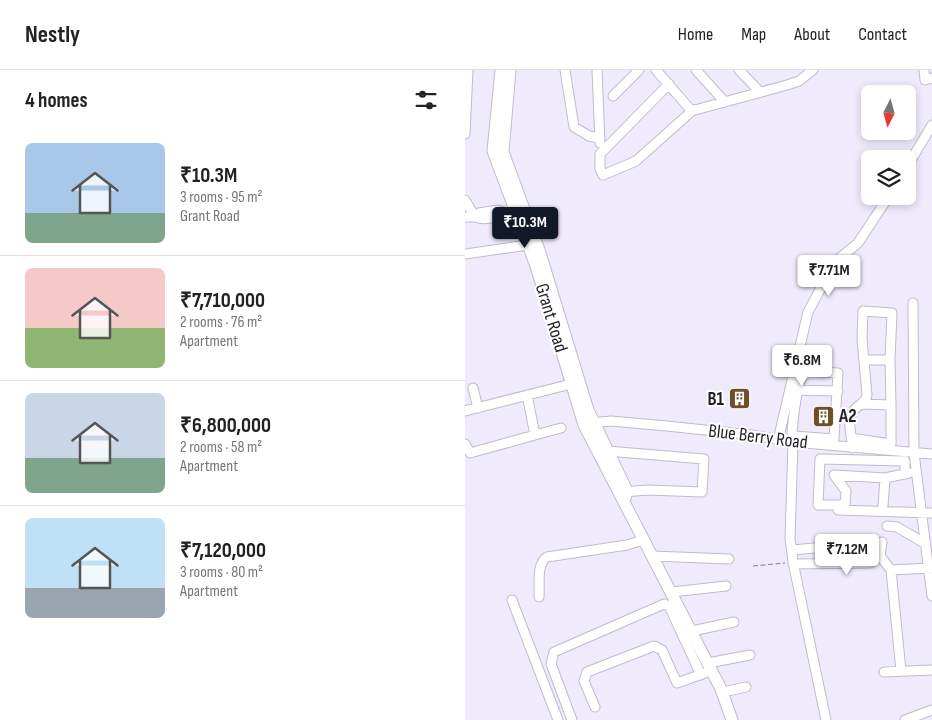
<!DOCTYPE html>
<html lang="en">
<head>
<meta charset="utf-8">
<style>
  body { margin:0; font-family:"Sofia Sans Condensed",sans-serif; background:#f6f6f6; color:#222; height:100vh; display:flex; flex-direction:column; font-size:19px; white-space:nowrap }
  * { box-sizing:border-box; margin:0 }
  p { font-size:16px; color:#767676 }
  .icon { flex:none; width:28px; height:28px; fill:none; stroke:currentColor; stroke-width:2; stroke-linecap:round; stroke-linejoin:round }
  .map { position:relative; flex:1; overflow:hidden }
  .details { display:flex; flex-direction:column; background:#fff; width:465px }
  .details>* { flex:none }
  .needle { width:32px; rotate:186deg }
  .buttons { position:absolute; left:396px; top:15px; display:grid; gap:10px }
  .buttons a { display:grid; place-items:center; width:55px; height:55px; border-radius:8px; background:#fff; box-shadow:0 2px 8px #0003; font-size:25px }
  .price { position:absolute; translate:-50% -42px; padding:0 11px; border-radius:5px; background:#fff; color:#222; font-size:16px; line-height:32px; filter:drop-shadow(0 1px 2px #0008) }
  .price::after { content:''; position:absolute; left:50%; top:30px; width:15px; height:11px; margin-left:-8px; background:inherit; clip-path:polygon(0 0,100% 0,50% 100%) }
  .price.active { background:#111827; color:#fff }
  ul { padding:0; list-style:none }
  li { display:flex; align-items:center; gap:15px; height:125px; padding:0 25px }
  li+li { border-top:1px solid #e0e0e0 }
  li span { display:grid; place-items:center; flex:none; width:140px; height:100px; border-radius:8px; color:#555 }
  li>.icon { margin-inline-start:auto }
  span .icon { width:60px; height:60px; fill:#fffc; stroke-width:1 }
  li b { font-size:21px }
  h2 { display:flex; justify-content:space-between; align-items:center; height:60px; padding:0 25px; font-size:21px }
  header { display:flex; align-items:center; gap:30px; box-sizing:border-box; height:70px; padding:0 25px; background:#fff; border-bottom:1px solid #e0e0e0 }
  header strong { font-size:24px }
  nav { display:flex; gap:28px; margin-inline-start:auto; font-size:18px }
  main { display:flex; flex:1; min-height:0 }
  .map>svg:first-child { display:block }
</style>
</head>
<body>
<header>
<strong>Nestly</strong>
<nav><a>Home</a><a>Map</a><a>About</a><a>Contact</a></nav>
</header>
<main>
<section class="details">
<h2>4 homes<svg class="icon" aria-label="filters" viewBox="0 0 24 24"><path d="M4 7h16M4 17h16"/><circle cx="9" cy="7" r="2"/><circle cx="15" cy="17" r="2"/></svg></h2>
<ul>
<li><span style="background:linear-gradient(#a9c7e8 70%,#7fa58c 0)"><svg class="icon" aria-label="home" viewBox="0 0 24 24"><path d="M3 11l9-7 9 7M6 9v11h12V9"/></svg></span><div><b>₹10.3M</b><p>3 rooms · 95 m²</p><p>Grant Road</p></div></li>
<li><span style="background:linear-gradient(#f6c9c9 60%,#8fb573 0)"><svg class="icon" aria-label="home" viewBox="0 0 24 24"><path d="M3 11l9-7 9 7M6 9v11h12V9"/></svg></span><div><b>₹7,710,000</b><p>2 rooms · 76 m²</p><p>Apartment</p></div></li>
<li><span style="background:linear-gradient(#c9d6e8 65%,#7fa58c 0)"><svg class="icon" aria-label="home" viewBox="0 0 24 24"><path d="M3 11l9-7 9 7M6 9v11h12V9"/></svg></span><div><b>₹6,800,000</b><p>2 rooms · 58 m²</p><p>Apartment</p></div></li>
<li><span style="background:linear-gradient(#bfe0f5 70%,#9aa5b1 0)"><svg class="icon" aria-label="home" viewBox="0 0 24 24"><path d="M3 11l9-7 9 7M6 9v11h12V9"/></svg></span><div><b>₹7,120,000</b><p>3 rooms · 80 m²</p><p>Apartment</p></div></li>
</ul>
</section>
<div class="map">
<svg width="467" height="650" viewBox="0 0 467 650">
  <rect width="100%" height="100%" fill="#f0ebfc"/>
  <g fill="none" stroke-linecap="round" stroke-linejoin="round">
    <defs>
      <path id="minor" d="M100,0L109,57L124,66L134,68
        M132,0L135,73
        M191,0L225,39L230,40L322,15L334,11L348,0
        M231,0L259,31
        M274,0L295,22
        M459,0L460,10L467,8
        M204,14L135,84V99L138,105L171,91L228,40
        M148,26L174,0
        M0,64L3,0
        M442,97L467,55
        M0,130L10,147H0
        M33,140L37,142C31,149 18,150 10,147L14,143Z
        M0,184L63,175
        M448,233L449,383L467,526
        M399,290H425
        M340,301L373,303L369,369L329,366L327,363C328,351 332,309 340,301Z
        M8,318L13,338
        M328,320L373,321
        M0,341L106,314
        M124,353L146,351L202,356L287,365L328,372L467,384
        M70,365L96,358
        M386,368L426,374V335L396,334
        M313,370L343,242L370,192L393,173L424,126
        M328,372L325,468L328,492L361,650
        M0,374L5,383L70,365L62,325
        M388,378C387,367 382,354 387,343C391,335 401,334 402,325L397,269L398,241L427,243L425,290L426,335
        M142,381L239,389L237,422L183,420L157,422
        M369,405L381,421L380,435H353L355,389L440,391V404
        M369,405L420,408L444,403
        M418,436L420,408
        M373,440L467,443
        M422,456L432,457L461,474
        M417,472L415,486L426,500L436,601
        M327,480L349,478L405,479V493L328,494
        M187,486L264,489
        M426,500L467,498
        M207,522L261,516
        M74,527C75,515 71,494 82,487L162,475L178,470
        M47,530L93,650
        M227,561L269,552
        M243,593L285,585
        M419,602L467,600
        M258,622L281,617
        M130,637L119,611L122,602L189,576L197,580L212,613L240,603
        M107,650L86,594L89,582L199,534L204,536L236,605
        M440,650L467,640"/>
      <path id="major" d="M36,0L28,81L71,196L119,355L256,619L267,650
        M45,0L38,82L75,183L123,340L162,421L159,432"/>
    </defs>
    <use href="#minor" stroke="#c0bbcb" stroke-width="11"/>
    <use href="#major" stroke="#c0bbcb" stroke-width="13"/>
    <path stroke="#827e89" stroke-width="1" stroke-dasharray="5 2.5" stroke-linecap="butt" d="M288,496L320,493"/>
    <use href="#minor" stroke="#fff" stroke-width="9"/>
    <use href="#major" stroke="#fff" stroke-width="11"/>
  </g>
  <defs>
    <symbol id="building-square" viewBox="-11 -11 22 22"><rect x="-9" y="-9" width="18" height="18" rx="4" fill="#714e27" stroke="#fff"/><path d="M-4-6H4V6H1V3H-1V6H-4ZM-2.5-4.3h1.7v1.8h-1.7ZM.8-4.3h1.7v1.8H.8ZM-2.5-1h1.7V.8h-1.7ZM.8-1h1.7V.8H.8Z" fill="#fff"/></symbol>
  </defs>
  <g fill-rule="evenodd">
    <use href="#building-square" x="262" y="316" width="25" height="25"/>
    <use href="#building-square" x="346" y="334" width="25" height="25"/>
  </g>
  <g text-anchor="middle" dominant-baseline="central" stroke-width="4" stroke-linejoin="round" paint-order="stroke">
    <g font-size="19" fill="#211f25" stroke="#fff">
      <text transform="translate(86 248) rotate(73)">Grant Road</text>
      <text transform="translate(293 367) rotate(7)">Blue Berry Road</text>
    </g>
    <g font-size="19" font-weight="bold" fill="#211f25" stroke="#fff" text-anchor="end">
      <text x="259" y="329">B1</text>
      <text x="374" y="346" text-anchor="start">A2</text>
    </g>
  </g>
</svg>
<div class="buttons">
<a><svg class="needle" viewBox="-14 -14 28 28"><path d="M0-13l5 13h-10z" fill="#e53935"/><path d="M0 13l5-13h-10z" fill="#767676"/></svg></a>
<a><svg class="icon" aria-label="layers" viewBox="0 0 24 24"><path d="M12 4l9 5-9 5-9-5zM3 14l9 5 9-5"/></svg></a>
</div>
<b class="price active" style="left:60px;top:179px">₹10.3M</b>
<b class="price" style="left:364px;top:227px">₹7.71M</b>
<b class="price" style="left:337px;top:317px">₹6.8M</b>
<b class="price" style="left:382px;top:506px">₹7.12M</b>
</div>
</main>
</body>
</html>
